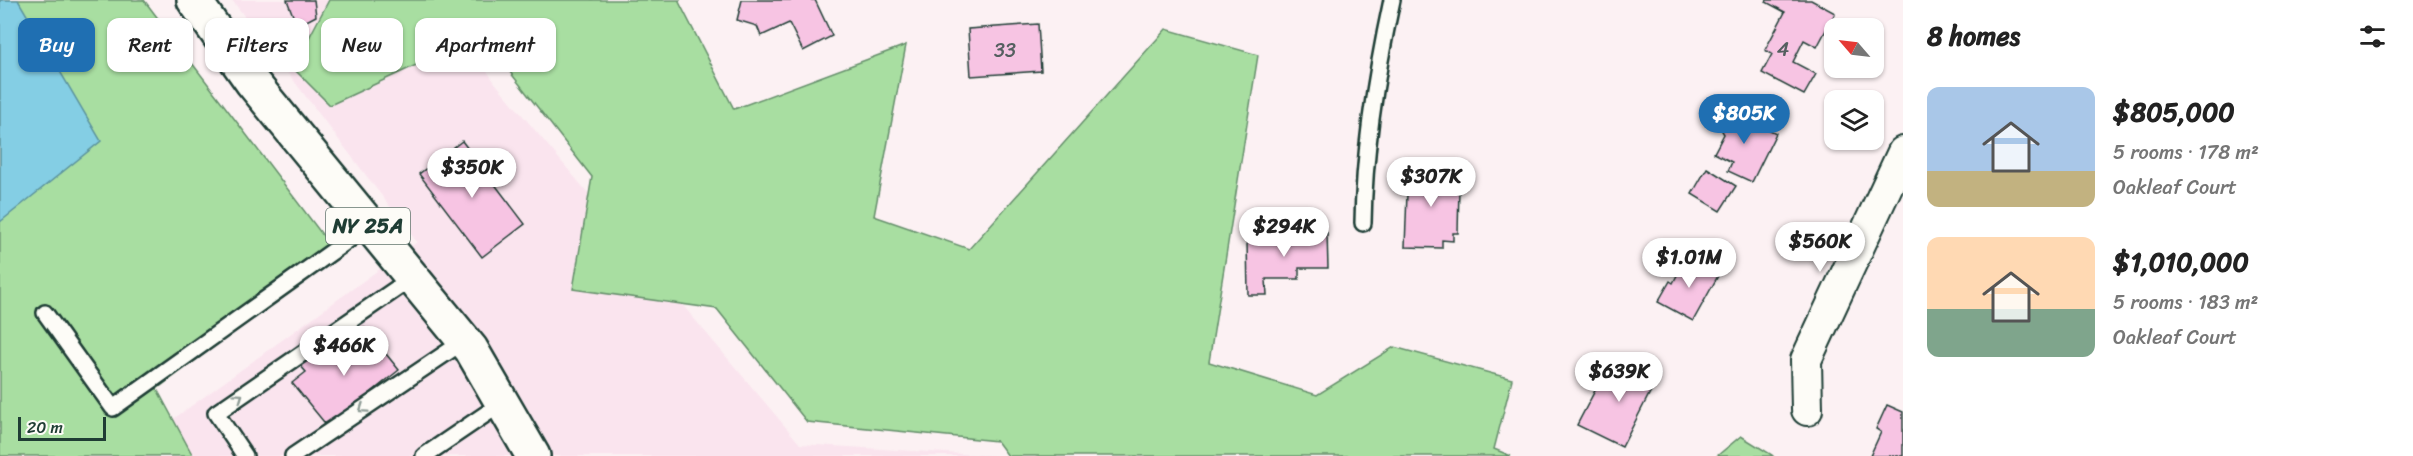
<!DOCTYPE html>
<html lang="en">
<head>
<meta charset="utf-8">
<style>
  body { margin:0; font-family:Sriracha,sans-serif; background:#f2f2f2; color:#222; height:100vh; display:flex; flex-direction:column; font-size:22px; white-space:nowrap }
  * { box-sizing:border-box; margin:0 }
  p { font-size:20px; color:#767676 }
  .icon { flex:none; width:33px; height:33px; fill:none; stroke:currentColor; stroke-width:2; stroke-linecap:round; stroke-linejoin:round }
  .map { position:relative; flex:1; overflow:hidden }
  .drawer { display:flex; flex-direction:column; background:#fff; width:510px }
  .drawer>* { flex:none }
  .hud { position:absolute; left:18px; top:18px; width:570px; height:54px; display:flex; gap:12px }
  .needle { width:39px; rotate:298deg }
  .buttons { position:absolute; left:1824px; top:18px; display:grid; gap:12px }
  .buttons a { display:grid; place-items:center; width:60px; height:60px; border-radius:12px; background:#fff; box-shadow:0 2px 4px #0004; font-size:30px }
  .scale { position:absolute; left:18px; bottom:15px; width:88px; box-sizing:border-box; padding-left:6px; border:3px solid #1f3d34; border-top:0; font-size:16px; line-height:21px; white-space:nowrap; color:#1f3d34; -webkit-text-stroke:4px #fdfcf7; paint-order:stroke }
  .price { position:absolute; translate:-50% -51px; padding:0 14px; border-radius:21px; background:#fff; color:#222; font-size:20px; line-height:39px; filter:drop-shadow(0 2px 3px #0008) }
  .price::after { content:''; position:absolute; left:50%; top:36px; width:18px; height:14px; margin-left:-9px; background:inherit; clip-path:polygon(0 0,100% 0,50% 100%) }
  .price.current { background:#1f6fb2; color:#fff }
  ul { padding:0; list-style:none }
  li { display:flex; align-items:center; gap:18px; height:150px; padding:0 24px }
  li span { display:grid; place-items:center; flex:none; width:168px; height:120px; border-radius:12px; color:#555 }
  li>.icon { margin-inline-start:auto }
  span .icon { width:72px; height:72px; fill:#fffc; stroke-width:1 }
  li b { font-size:26px }
  h2 { display:flex; justify-content:space-between; align-items:center; height:72px; padding:0 24px; font-size:26px }
  .tag { padding:0 21px; border-radius:12px; background:#fff; box-shadow:0 2px 4px #0004; font-size:21px; line-height:54px }
  .tag.current { background:#1f6fb2; color:#fff }
  main { display:flex; flex:1; min-height:0 }
  .map>svg:first-child { display:block }
</style>
</head>
<body>
<main>
<div class="map">
<svg width="1903" height="456" viewBox="0 0 1903 456">
  <rect width="100%" height="100%" fill="#fcf1f3"/>
  <filter id="ink" filterUnits="userSpaceOnUse"><feTurbulence type="fractalNoise" baseFrequency=".0167" numOctaves="2"/><feDisplacementMap in="SourceGraphic" scale="12" xChannelSelector="R" yChannelSelector="G"/><feConvolveMatrix kernelMatrix="1 2 1 2 8 2 1 2 1" color-interpolation-filters="sRGB"/></filter>
  <g filter="url(#ink)">
    <path fill="#fae4ee" d="M232,0H437L496,84L800,444L995,456H185L172,420L417,242Z"/>
    <path fill="#a8dea1" stroke="#648e6a" stroke-width="1.5" d="M0,0H144L337,254L157,389L193,456H0Z
      M329,0H680L679,2L734,109L906,45L874,216L969,249L1166,29L1258,55L1209,362L1317,395L1394,347L1512,379L1494,449L1511,456H1008L997,441L807,422L717,309L573,289L592,177L481,35L330,105L293,68Z
      M1741,436L1772,455L1773,456H1717Z"/>
    <path fill="#84cee4" stroke="#5c949e" stroke-width="1.5" d="M0,0H18L101,141L0,222Z"/>
    <path fill="#f7c4e3" stroke="#1f3d34" stroke-width="1.5" d="M287,0H314L316,16L297,26Z
      M742,0H815L832,36L803,51L789,23L761,36L757,26L737,20Z
      M1767,0H1811L1835,13L1817,47L1804,40L1793,62L1816,74L1804,95L1762,73L1772,54L1765,50L1785,12L1766,2Z
      M1038,24L1041,71L971,76L968,29Z
      M1730,110L1776,133L1752,182L1728,171L1732,162L1714,153L1724,134L1721,129Z
      M462,141L525,224L482,257L419,174Z
      M1408,167L1448,169L1447,186L1459,187L1458,233H1453V241L1442,240V248L1405,247Z
      M1707,168L1736,186L1720,211L1692,194Z
      M1327,233L1328,268H1299V279H1266L1267,295H1248L1247,239H1264V234Z
      M1687,256L1719,274L1693,321L1658,302L1670,281L1673,283Z
      M364,327L399,370L328,427L292,383L306,372L299,364L312,354L320,363Z
      M1626,358L1659,375L1622,447L1577,425L1600,381L1611,387Z
      M1887,405L1903,412V456H1870L1881,432L1876,429Z"/>
    <g fill="none" stroke-linecap="round" stroke-linejoin="round">
      <defs>
        <path id="service" d="M1363,223C1364,148 1376,74 1392,0
          M45,313L113,408L368,226
          M245,456L216,413L412,278
          M293,456L464,341
          M424,456L502,403"/>
        <path id="minor" d="M1807,410L1806,360L1903,152"/>
        <path id="primary" d="M194,0L252,82L471,349L533,456"/>
      </defs>
      <use href="#service" stroke="#1f3d34" stroke-width="20"/>
      <use href="#minor" stroke="#1f3d34" stroke-width="34"/>
      <use href="#primary" stroke="#1f3d34" stroke-width="38"/>
      <use href="#service" stroke="#fdfcf7" stroke-width="15"/>
      <use href="#minor" stroke="#fdfcf7" stroke-width="30"/>
      <use href="#primary" stroke="#fdfcf7" stroke-width="33"/>
    </g>
    <defs><path id="oneway-chevron" d="M-2-3.5L2.5 0L-2 3.5" fill="none" stroke-width="1.6" stroke-linecap="round" stroke-linejoin="round" transform="scale(1.5)"/></defs>
    <g stroke="#8e9c96">
      <use href="#oneway-chevron" transform="translate(239 397) rotate(-35)"/>
      <use href="#oneway-chevron" transform="translate(363 409) rotate(146)"/>
    </g>
  </g>
  <g text-anchor="middle" dominant-baseline="central" stroke-width="5" stroke-linejoin="round" paint-order="stroke">
    <g font-size="20" fill="#555f60">
      <text x="1783" y="49">4</text>
      <text x="1005" y="50">33</text>
    </g>
    <rect fill="#fdfcf7" stroke="#62766e" stroke-width="1.5" x="326" y="208" width="84" height="36" rx="4.5"/>
    <g font-size="21" font-weight="bold" fill="#1f3d34">
      <text x="368" y="226">NY 25A</text>
    </g>
  </g>
</svg>
<div class="buttons">
<a><svg class="needle" viewBox="-14 -14 28 28"><path d="M0-13l5 13h-10z" fill="#e53935"/><path d="M0 13l5-13h-10z" fill="#767676"/></svg></a>
<a><svg class="icon" aria-label="layers" viewBox="0 0 24 24"><path d="M12 4l9 5-9 5-9-5zM3 14l9 5 9-5"/></svg></a>
</div>
<div class="scale">20 m</div>
<b class="price current" style="left:1744px;top:145px">$805K</b>
<b class="price" style="left:472px;top:199px">$350K</b>
<b class="price" style="left:1431px;top:208px">$307K</b>
<b class="price" style="left:1284px;top:258px">$294K</b>
<b class="price" style="left:1820px;top:273px">$560K</b>
<b class="price" style="left:1689px;top:289px">$1.01M</b>
<b class="price" style="left:344px;top:377px">$466K</b>
<b class="price" style="left:1619px;top:403px">$639K</b>
<div class="hud">
<a class="tag current">Buy</a>
<a class="tag">Rent</a>
<a class="tag">Filters</a>
<a class="tag">New</a>
<a class="tag">Apartment</a>
</div>
</div>
<section class="drawer">
<h2>8 homes<svg class="icon" aria-label="filters" viewBox="0 0 24 24"><path d="M4 7h16M4 17h16"/><circle cx="9" cy="7" r="2"/><circle cx="15" cy="17" r="2"/></svg></h2>
<ul>
<li><span style="background:linear-gradient(#a9c7e8 70%,#c2b280 0)"><svg class="icon" aria-label="home" viewBox="0 0 24 24"><path d="M3 11l9-7 9 7M6 9v11h12V9"/></svg></span><div><b>$805,000</b><p>5 rooms · 178 m²</p><p>Oakleaf Court</p></div></li>
<li><span style="background:linear-gradient(#ffd9b3 60%,#7fa58c 0)"><svg class="icon" aria-label="home" viewBox="0 0 24 24"><path d="M3 11l9-7 9 7M6 9v11h12V9"/></svg></span><div><b>$1,010,000</b><p>5 rooms · 183 m²</p><p>Oakleaf Court</p></div></li>
</ul>
</section>
</main>
</body>
</html>
